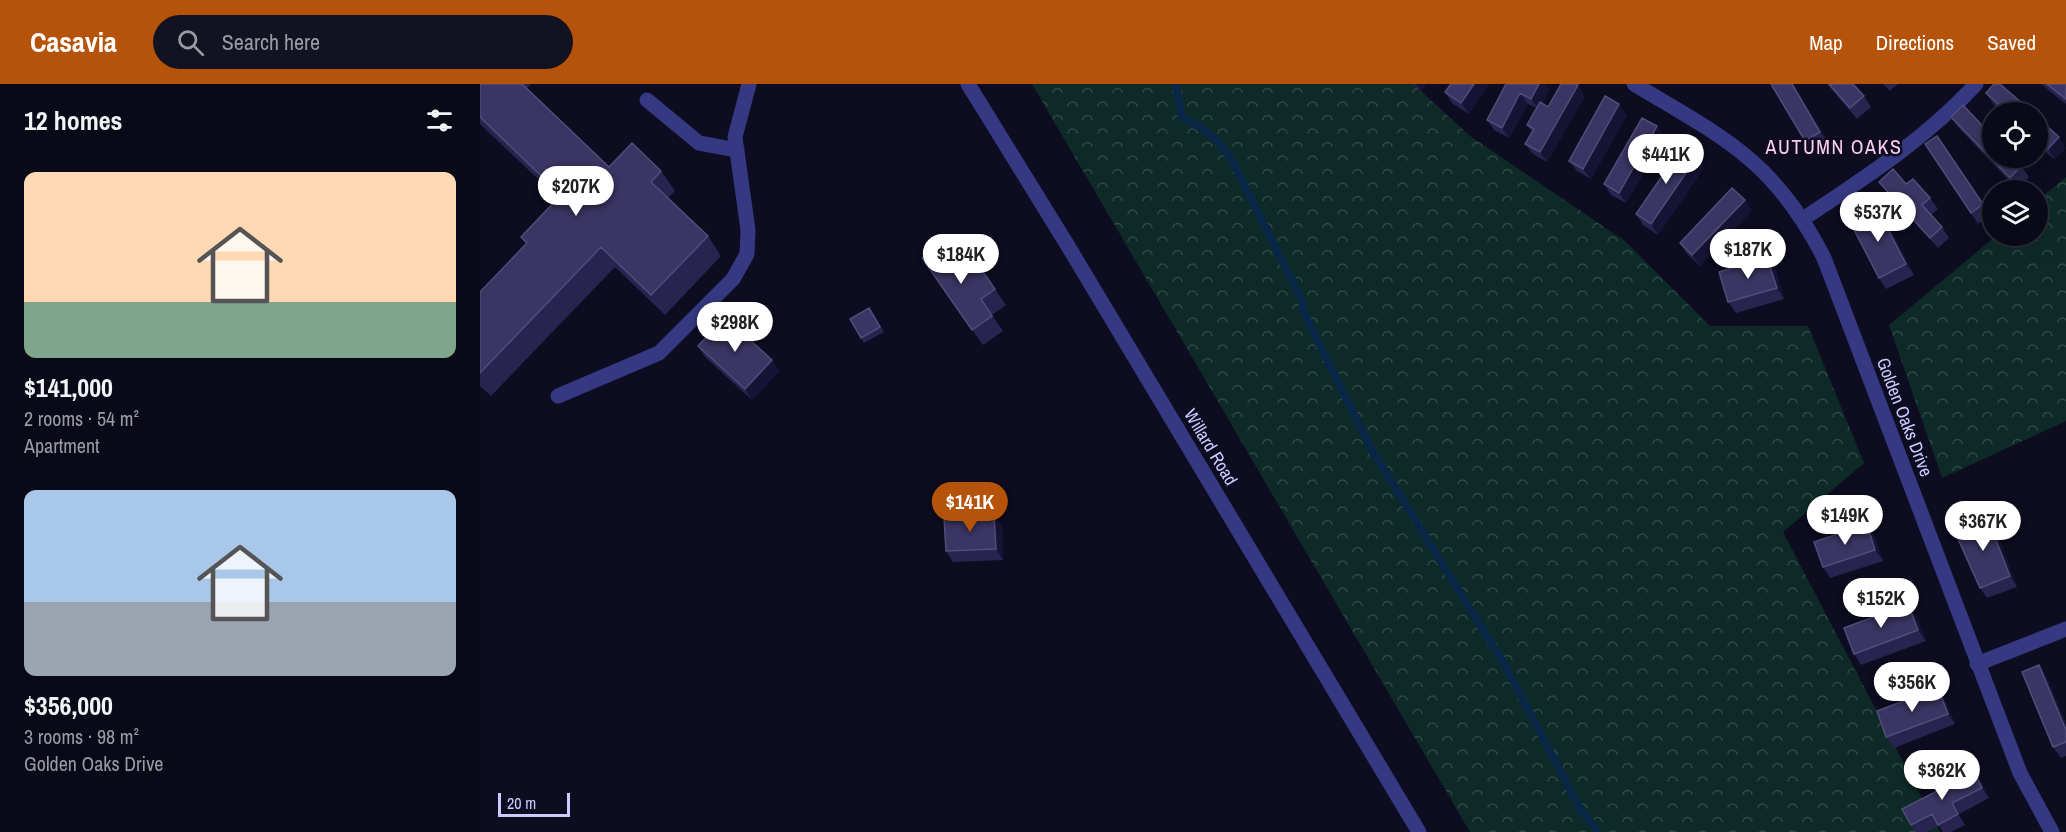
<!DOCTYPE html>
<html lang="en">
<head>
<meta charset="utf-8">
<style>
  body { margin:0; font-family:"Archivo Narrow",sans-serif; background:#131221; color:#f1f3f6; height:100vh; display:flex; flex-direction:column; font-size:22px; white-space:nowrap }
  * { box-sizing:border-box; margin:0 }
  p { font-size:20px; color:#999aa2 }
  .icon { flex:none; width:33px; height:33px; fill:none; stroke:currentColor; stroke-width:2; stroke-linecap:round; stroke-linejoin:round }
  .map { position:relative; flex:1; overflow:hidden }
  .sheet { display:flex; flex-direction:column; background:#0a0918; width:480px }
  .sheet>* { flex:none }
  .controls { position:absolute; left:1502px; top:18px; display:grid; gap:12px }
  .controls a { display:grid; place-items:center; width:66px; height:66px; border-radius:50%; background:#0a0918; box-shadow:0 6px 24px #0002,0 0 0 2px #2a2a37; font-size:30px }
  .scale { position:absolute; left:18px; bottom:15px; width:72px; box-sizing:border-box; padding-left:6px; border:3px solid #cccaff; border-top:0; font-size:16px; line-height:21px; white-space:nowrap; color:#cccaff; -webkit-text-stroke:4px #0d0c20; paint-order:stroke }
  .price { position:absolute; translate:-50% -51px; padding:0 14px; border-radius:21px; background:#fff; color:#222; font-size:20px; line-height:39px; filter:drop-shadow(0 2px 3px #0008) }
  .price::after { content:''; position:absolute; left:50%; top:36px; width:18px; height:14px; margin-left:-9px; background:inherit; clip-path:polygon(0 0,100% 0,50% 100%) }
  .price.on { background:#b45309; color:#fff }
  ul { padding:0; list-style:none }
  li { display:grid; align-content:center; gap:12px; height:318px; padding:0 24px }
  li span { display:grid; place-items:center; height:186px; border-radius:12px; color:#555 }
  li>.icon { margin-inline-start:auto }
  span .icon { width:108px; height:108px; fill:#fffc; stroke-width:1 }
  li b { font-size:26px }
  h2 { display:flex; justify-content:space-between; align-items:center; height:72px; padding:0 24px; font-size:26px }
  header { display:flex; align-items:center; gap:36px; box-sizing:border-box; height:84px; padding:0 30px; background:#b45309; color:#fff }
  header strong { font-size:28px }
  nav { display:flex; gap:33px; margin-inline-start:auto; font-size:21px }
  .search { width:420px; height:54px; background:#131221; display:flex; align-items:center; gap:15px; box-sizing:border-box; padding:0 21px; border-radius:33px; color:#999aa2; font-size:22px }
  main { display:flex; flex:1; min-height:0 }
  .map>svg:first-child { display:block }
</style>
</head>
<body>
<header>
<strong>Casavia</strong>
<div class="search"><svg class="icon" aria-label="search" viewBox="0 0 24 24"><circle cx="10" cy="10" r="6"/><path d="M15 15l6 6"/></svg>Search here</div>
<nav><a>Map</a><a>Directions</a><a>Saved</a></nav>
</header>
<main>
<section class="sheet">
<h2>12 homes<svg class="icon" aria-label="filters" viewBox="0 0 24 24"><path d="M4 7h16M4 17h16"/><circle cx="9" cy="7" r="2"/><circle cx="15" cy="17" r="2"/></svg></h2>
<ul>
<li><span style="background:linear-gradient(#ffd9b3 70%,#7fa58c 0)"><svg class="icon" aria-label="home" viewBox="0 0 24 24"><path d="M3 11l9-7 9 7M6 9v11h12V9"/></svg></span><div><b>$141,000</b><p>2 rooms · 54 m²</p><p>Apartment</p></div></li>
<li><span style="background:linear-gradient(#a9c7e8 60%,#9aa5b1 0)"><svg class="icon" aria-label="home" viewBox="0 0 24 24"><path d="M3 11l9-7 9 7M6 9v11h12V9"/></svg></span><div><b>$356,000</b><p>3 rooms · 98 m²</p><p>Golden Oaks Drive</p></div></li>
</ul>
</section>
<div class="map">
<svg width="1586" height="748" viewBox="0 0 1586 748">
  <defs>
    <pattern id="forest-crowns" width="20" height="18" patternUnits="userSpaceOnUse" patternTransform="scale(1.5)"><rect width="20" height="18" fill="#0e2a27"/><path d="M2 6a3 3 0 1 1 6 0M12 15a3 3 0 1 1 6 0" fill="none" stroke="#304847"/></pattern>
  </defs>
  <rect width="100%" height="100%" fill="#0d0c20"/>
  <path fill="url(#forest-crowns)" d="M552,0H933L990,52L1145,157L1230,242H1328L1384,379L1303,448L1460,748H990Z
    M1586,93V337L1462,394L1409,241L1516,152H1557V117Z"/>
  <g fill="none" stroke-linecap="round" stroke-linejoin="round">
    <path stroke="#0a2646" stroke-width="8" d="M696,0L702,33C725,45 739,55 752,77L823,218V227L890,363L1026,583L1099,723L1118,748"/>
    <path stroke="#343981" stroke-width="15" d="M167,16L219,59L257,66
      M78,312L179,269L253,195L267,170L268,146L255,53L269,0"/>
    <path stroke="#343981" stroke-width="15" d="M488,0L588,162L939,748
      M1154,0C1243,53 1295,77 1344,174L1540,689L1572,748
      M1323,135C1384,94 1446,55 1496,0
      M1497,580L1586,545"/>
  </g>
  <path fill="#28244f" d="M0,0H51L47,4L129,83L181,87L195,107L188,114L228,152L241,172L185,231L135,183L11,312L0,302V208L46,160L41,153L78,114L0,40Z
    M932,0H946L941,7Z
    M971,0L989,30L972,19L965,8Z
    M1026,0H1065L1069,6L1062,20L1068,23L1105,12L1067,78L1053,70L1045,60L1052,48L1047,41L1057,24L1048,20L1029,54L1014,46L1007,36Z
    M1313,0L1348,58L1332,68L1325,57Z
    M1347,0H1373L1384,12L1391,23L1377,35Z
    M1403,0H1418L1410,7Z
    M1561,0H1586V20Z
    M1506,9L1552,28H1523L1513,20Z
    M1147,31L1111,95L1097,87L1089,77Z
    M1471,33L1541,82L1549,93L1537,105L1478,43Z
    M1557,33L1575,76L1557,60Z
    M1457,52L1511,131L1498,140L1445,60Z
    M1185,53L1146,119L1131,111L1124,100Z
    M1224,84L1178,151L1163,141L1156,130Z
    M1399,98L1426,100L1450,114L1458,125L1451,131L1462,143L1469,154L1458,164L1407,108Z
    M1397,124L1405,135L1434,191L1406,205L1399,194Z
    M1272,126L1220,182L1207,170L1200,159Z
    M442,174L487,190L499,182L526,221L512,231L523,247L503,261Z
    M1295,184L1304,215L1256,229L1248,218Z
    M393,229L404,248L384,259L381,254Z
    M218,262L292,276L299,287L272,316L225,273Z
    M522,442L523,476L473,478L466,467Z
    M1515,444L1537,503L1507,514L1500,504Z
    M1394,451L1403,477L1350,494L1343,483Z
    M1436,531L1446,557L1381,581L1374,570Z
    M1559,581L1566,592L1586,639V672L1581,674L1573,663Z
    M1458,604L1465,615L1475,640L1414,664L1406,653Z
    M1494,688L1501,698L1509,714L1479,730L1485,741L1471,748H1463L1459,742L1446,748H1436L1431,741Z"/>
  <path fill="#161334" d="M936,0H946L941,7Z
    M994,0H1009L989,30L981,19Z
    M1059,0H1065L1069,6L1059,26L1051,15Z
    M1312,0H1313L1348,58L1340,48Z
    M1098,1L1105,12L1067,78L1060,68Z
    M1040,9L1048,20L1029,54L1022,44Z
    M1139,20L1147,31L1111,95L1103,85Z
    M1177,42L1185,53L1146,119L1139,109Z
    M1579,53L1586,64L1575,76L1568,65Z
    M1217,73L1224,84L1178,151L1171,140Z
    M1265,116L1272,126L1220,182L1212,171Z
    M1397,124L1405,135L1434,191L1426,180Z
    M1287,173L1295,184L1304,215L1297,204Z
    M292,276L299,287L272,316L265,305Z
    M514,431L522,442L523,476L516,465Z
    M1507,433L1515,444L1537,503L1530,492Z
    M1387,440L1394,451L1403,477L1395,466Z
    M1428,520L1436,531L1446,557L1438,546Z
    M1559,581L1566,592L1586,639V646Z
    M1458,604L1465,615L1475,640L1468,630Z
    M1494,688L1501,698L1509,714L1502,704Z
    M1472,719L1479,730L1485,741L1478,730Z"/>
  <path fill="#3a3562" stroke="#514d7b" stroke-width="1.5" d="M0,0H42L129,83L152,59L181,87L171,98L228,152L171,211L121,163L0,289V208L47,159L41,153L81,111L0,33Z
    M971,0H994L981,19L965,8Z
    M1026,0H1059L1051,15L1040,9L1022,44L1007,36Z
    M1081,0H1095L1098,1L1060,68L1045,60L1054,45L1047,41L1060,18L1068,23Z
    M1291,0H1312L1340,48L1325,57Z
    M1349,0H1373L1384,12L1370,24Z
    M1514,0H1520L1552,28H1527L1506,9Z
    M1567,0H1586V15Z
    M1125,12L1139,20L1103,85L1089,77Z
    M1483,21L1512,52V74H1533L1541,82L1530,94L1471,33Z
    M1557,33L1579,53L1568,65L1557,56Z
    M1162,34L1177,42L1139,109L1124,100Z
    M1457,52L1503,120L1491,129L1445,60Z
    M1202,63L1217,73L1171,140L1156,130Z
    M1413,85L1426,100L1433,95L1450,114L1442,121L1462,143L1450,154L1399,98Z
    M1252,104L1265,116L1212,171L1200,159Z
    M1397,124L1426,180L1399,194L1370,138Z
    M465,159L487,190L499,182L515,205L501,215L512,232L492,246L442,174Z
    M1287,173L1297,204L1248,218L1239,188Z
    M389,224L400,243L381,254L370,235Z
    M245,233L292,276L265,305L218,262Z
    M514,431L516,465L466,467L464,433Z
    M1507,433L1530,492L1500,504L1474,446Z
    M1387,440L1395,466L1343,483L1334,458Z
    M1428,520L1438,546L1374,570L1364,544Z
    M1559,581L1586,646V658L1573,663L1542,588Z
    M1458,604L1468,630L1406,653L1397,627Z
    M1494,688L1502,704L1472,719L1478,730L1458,741L1452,730L1431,741L1422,725Z"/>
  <g text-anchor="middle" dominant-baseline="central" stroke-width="5" stroke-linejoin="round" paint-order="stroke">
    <g font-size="18" fill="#cccaff" stroke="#0d0c20">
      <text transform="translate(1425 333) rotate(69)">Golden Oaks Drive</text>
      <text transform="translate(731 363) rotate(59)">Willard Road</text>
    </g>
    <g font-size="20" letter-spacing="1.5" fill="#ffccf1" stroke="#0d0c20">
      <text x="1354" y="62">AUTUMN OAKS</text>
    </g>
  </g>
</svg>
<div class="controls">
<a><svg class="icon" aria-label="locate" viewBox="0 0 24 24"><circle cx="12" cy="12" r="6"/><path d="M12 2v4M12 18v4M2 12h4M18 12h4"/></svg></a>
<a><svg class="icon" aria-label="layers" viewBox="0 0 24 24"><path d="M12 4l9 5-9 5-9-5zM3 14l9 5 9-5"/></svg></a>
</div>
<div class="scale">20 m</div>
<b class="price" style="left:1186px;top:101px">$441K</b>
<b class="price" style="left:96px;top:133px">$207K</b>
<b class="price" style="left:1398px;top:159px">$537K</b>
<b class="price" style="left:1268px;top:196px">$187K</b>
<b class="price" style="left:481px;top:201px">$184K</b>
<b class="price" style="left:255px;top:269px">$298K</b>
<b class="price on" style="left:490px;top:449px">$141K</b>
<b class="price" style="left:1365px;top:462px">$149K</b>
<b class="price" style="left:1503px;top:468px">$367K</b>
<b class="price" style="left:1401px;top:545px">$152K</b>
<b class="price" style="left:1432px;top:629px">$356K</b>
<b class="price" style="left:1462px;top:717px">$362K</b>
</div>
</main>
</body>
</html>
